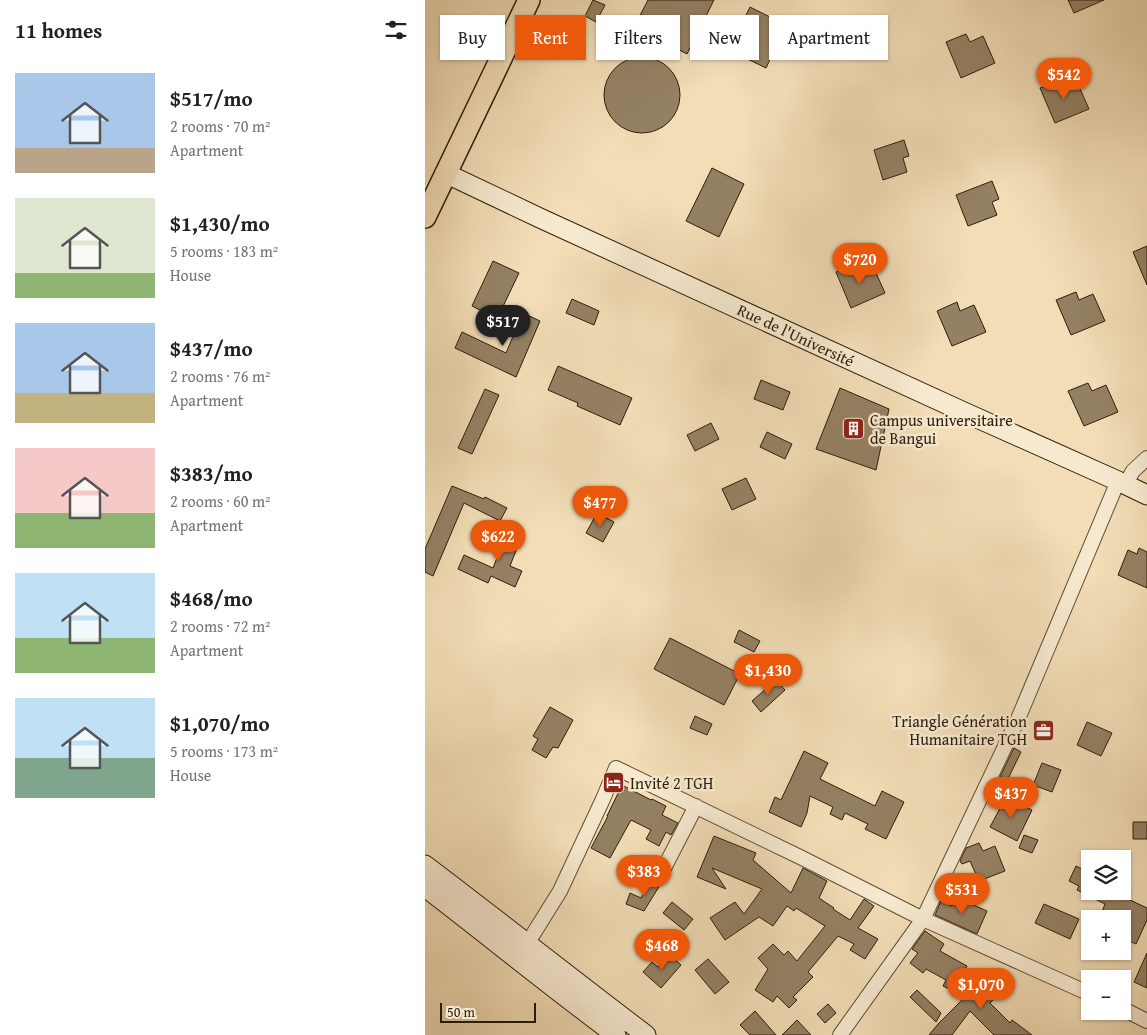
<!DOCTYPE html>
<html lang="en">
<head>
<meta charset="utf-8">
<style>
  body { margin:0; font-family:"Gentium Book Plus",serif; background:#f2f2f2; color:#202124; height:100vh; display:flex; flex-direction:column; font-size:19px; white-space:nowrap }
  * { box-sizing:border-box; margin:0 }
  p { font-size:16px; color:#757577 }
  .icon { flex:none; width:28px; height:28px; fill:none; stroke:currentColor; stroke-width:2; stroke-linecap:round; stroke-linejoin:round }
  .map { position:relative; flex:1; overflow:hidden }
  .panel { display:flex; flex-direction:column; background:#fff; width:425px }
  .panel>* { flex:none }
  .banner { position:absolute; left:15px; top:15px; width:475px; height:45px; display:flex; gap:10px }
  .fabs { position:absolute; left:656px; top:850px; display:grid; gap:10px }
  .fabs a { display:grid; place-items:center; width:50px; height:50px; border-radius:0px; background:#fff; box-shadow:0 1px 4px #0004; font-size:25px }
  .scale { position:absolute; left:15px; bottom:12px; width:96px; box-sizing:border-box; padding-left:5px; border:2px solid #2e1d0a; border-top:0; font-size:14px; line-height:18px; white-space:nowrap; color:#2e1d0a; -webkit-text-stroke:4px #f7e9d0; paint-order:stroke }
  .price { position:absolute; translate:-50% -42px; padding:0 11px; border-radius:18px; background:#ea580c; color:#fff; font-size:16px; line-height:32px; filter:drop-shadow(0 1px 2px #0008) }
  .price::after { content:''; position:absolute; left:50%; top:30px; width:15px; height:11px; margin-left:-8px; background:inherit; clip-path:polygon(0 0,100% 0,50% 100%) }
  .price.active { background:#222; color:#fff }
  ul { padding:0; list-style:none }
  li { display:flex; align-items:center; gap:15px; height:125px; padding:0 15px }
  li span { display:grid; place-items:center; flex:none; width:140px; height:100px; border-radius:0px; color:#555 }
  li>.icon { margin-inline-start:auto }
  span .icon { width:60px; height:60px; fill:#fffc; stroke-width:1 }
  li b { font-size:21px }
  h2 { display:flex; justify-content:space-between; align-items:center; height:60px; padding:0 15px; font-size:21px }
  .chip { padding:0 18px; border-radius:0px; background:#fff; box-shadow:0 1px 4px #0004; font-size:18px; line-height:45px }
  .chip.active { background:#ea580c; color:#fff }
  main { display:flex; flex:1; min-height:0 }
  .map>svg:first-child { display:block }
</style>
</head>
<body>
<main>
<section class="panel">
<h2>11 homes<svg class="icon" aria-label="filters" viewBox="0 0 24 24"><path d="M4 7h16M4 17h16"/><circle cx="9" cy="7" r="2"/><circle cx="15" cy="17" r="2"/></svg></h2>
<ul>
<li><span style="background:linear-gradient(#a9c7e8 75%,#b9a48a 0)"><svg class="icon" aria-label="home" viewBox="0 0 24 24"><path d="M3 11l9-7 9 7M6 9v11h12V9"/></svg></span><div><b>$517/mo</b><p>2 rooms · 70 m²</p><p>Apartment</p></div></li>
<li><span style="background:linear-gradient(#dfe7d0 75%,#8fb573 0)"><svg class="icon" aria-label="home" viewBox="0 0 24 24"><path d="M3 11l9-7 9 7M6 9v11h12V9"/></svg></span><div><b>$1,430/mo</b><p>5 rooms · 183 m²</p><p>House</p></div></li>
<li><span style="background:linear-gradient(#a9c7e8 70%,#c2b280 0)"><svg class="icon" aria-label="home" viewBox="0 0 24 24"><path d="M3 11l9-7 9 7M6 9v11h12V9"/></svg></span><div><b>$437/mo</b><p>2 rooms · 76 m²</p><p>Apartment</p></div></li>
<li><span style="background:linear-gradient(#f6c9c9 65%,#8fb573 0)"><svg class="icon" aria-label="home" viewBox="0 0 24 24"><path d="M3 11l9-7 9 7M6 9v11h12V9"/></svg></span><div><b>$383/mo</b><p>2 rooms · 60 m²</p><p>Apartment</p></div></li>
<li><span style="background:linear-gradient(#bfe0f5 65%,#8fb573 0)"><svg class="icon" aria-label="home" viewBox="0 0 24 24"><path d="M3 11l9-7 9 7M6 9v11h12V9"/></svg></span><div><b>$468/mo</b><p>2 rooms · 72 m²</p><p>Apartment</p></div></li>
<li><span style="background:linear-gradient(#bfe0f5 60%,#7fa58c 0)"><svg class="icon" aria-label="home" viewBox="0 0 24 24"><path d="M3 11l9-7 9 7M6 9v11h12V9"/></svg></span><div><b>$1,070/mo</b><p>5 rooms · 173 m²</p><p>House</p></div></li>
</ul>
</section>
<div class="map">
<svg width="722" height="1035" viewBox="0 0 722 1035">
  <rect width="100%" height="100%" fill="#f2ddb6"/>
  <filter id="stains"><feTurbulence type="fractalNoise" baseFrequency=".004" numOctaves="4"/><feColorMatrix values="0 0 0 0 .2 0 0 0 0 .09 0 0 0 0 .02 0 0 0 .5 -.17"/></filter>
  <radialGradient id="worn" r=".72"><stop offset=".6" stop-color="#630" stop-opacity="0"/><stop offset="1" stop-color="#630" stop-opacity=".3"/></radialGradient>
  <path fill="#948163" stroke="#2e1d0a" d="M168,0L180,5L171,22L160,16Z
    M223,0H289L262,54L209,27Z
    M643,0H679L649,13Z
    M325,7L375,32L369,45L355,38L341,68L304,50Z
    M541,34L545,42L558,36L570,63L536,78L521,42Z
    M179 95a38 38 0 1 1 76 0a38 38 0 1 1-76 0Z
    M635,80L638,88L652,82L664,109L630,123L615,88Z
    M479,140L484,156L478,158L482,172L458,180L449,150Z
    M287,168L319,184L294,237L261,221Z
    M567,181L574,199L567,202L572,215L543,226L531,195Z
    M722,246V285L708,252Z
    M68,261L94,273L72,319L47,306Z
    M430,264L434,272L448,266L460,293L426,308L411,272Z
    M651,292L654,300L668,294L680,321L646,335L631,300Z
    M147,299L174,311L169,325L141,313Z
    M532,302L535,311L549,305L561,332L527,346L512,311Z
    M98,313L115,321L91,377L30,348L37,332L81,353Z
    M133,366L207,398L195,425L152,406L153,403L123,390Z
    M336,380L365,392L358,410L329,399Z
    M663,383L667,391L681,385L693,412L659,426L643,391Z
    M415,388L464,409L451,470L391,449Z
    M60,389L74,395L47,454L33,448Z
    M286,423L294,439L270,451L262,435Z
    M342,432L367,444L360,459L335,447Z
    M321,478L331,499L307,510L297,489Z
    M27,486L59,499L60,497L82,508L75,521L39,503L8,576L0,572V549Z
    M172,513L189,522L178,542L161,533Z
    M85,525L99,530L85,566L97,571L90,587L66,576L63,583L33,569L39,555L68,568Z
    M714,548L722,552V588L693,575L703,550L712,554Z
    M314,630L335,641L329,652L309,642Z
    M245,638L315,674L299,705L229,669Z
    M351,680L360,690L336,712L327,701Z
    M125,707L148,720L133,748L128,747L121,758L107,750L113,739L108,736Z
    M270,716L287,724L282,735L265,728Z
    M662,722L687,733L676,756L652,745Z
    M589,748L596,752L581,783L574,779Z
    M379,751L403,763L395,779L450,806L457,791L479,802L461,839L440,829L443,824L420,813L417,820L405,814L408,807L385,796L382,813L376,827L344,812L350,797L356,800Z
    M617,763L636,770L627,792L608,785Z
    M197,785L226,800L227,799L241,806L237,815L253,823L246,835L241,832L234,846L221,839L226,830L206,820L185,858L166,848L183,816H182Z
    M581,797L607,810L592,841L565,827Z
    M708,822H722V839H708Z
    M599,835L613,840L607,853L594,848Z
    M289,836L331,853L328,860L366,893L378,868L402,881L394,898L409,908L408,909L425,920L439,899L449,906L433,928L453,939L440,959L425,950L429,944L413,936L383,972L388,977L368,997L372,1000L364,1008L352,996L348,1002L330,990L343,969L333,958L348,944L359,955L363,951L372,961L400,926L371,908L369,911L362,906L348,926L334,917L300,940L285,918L310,902L319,914L337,889L287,868L301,889L272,877Z
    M554,843L558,851L570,846L580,871L554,881L545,861L537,864L535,861L541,848Z
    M651,866L665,873V891H686L722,908V920L711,944L698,938V919H674L680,904L652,890L654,886L644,881Z
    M227,878L231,881V883L235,885L219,911L201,904L205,893L216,898Z
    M531,897L562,911L552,934L510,915L516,901L527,906Z
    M247,902L268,919L259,930L238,913Z
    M619,904L654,919L645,939L610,923Z
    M500,931L519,944L515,951L542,966L528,991L518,986L521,980L501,969L498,973L485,963L493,953L487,949Z
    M722,953V988L709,982Z
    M244,954L256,965L236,988L218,972L227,962L233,967Z
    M283,959L304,982L290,994L270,970Z
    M569,968L584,984L565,1003L585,1023L587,1020L607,1035H569L545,1011L527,1035H504L514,1023Z
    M492,990L516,1013L511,1022L485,997Z
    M403,1004L411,1013L400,1023L392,1014Z
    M330,1011L351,1035H325L315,1025Z
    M372,1020L386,1035H357Z"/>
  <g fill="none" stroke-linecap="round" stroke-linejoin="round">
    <defs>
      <path id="street" d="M700,485L708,471L722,458
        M236,874L271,806
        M97,952L135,891L178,799L191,768L377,858L498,919L665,994
        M698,1009L722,1021
        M415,1035L498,919L593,719L693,481"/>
      <path id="secondary" d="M20,173L117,219L541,413L693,481L722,495
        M0,865C74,921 147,979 221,1035
        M0,887C64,936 126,987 191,1035"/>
      <path id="primary" d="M0,217L104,0"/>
    </defs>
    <use href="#street" stroke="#5f4d35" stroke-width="16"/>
    <use href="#secondary" stroke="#2e1d0a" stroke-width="21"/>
    <use href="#primary" stroke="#2e1d0a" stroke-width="24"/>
    <use href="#street" stroke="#f7e9d0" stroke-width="14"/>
    <use href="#secondary" stroke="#f7e9d0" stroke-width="19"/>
    <use href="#primary" stroke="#f2ddb6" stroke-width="21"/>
  </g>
  <defs>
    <symbol id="building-square" viewBox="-11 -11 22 22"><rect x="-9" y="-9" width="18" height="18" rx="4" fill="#8f2418" stroke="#f7e9d0"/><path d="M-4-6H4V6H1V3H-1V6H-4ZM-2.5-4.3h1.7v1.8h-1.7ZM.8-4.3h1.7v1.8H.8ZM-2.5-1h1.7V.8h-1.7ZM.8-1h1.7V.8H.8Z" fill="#fff"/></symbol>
    <symbol id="office-square" viewBox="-11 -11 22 22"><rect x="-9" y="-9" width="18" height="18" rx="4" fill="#8f2418" stroke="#f7e9d0"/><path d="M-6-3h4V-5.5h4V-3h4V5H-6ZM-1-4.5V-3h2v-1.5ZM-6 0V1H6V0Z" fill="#fff"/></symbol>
    <symbol id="hotel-square" viewBox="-11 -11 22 22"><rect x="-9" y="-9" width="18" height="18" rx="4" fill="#8f2418" stroke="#f7e9d0"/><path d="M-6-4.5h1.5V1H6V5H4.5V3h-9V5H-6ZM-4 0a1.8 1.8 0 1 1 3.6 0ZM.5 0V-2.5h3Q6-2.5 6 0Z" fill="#fff"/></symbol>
  </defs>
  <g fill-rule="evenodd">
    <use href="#building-square" x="416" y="416" width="25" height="25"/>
    <use href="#office-square" x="606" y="718" width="25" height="25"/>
    <use href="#hotel-square" x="176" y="770" width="25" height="25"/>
  </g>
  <g text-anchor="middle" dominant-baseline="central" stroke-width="5" stroke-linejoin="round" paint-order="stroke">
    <g font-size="16" fill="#2e1d0a" stroke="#f7e9d0">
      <text transform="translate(371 335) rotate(25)">Rue de l'Université</text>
    </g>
    <g font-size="16" fill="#2e1d0a" stroke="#f7e9d0" text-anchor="start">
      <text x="445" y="420">Campus universitaire<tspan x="445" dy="18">de Bangui</tspan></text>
      <text x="602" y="721" text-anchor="end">Triangle Génération<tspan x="602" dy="18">Humanitaire TGH</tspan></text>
      <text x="205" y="783">Invité 2 TGH</text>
    </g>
  </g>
  <rect width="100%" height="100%" filter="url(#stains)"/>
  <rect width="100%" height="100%" fill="url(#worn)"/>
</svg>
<div class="fabs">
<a><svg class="icon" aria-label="layers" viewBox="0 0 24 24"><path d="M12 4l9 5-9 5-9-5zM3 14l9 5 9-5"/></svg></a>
<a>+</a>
<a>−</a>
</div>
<div class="scale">50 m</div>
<b class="price" style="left:639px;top:100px">$542</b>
<b class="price" style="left:435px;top:285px">$720</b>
<b class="price active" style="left:78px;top:347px">$517</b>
<b class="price" style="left:175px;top:528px">$477</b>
<b class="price" style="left:73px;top:562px">$622</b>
<b class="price" style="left:343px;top:696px">$1,430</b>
<b class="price" style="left:586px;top:819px">$437</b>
<b class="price" style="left:219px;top:897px">$383</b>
<b class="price" style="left:537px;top:915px">$531</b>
<b class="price" style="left:237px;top:971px">$468</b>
<b class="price" style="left:556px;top:1010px">$1,070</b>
<div class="banner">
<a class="chip">Buy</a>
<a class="chip active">Rent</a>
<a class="chip">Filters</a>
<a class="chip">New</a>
<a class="chip">Apartment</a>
</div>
</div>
</main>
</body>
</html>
